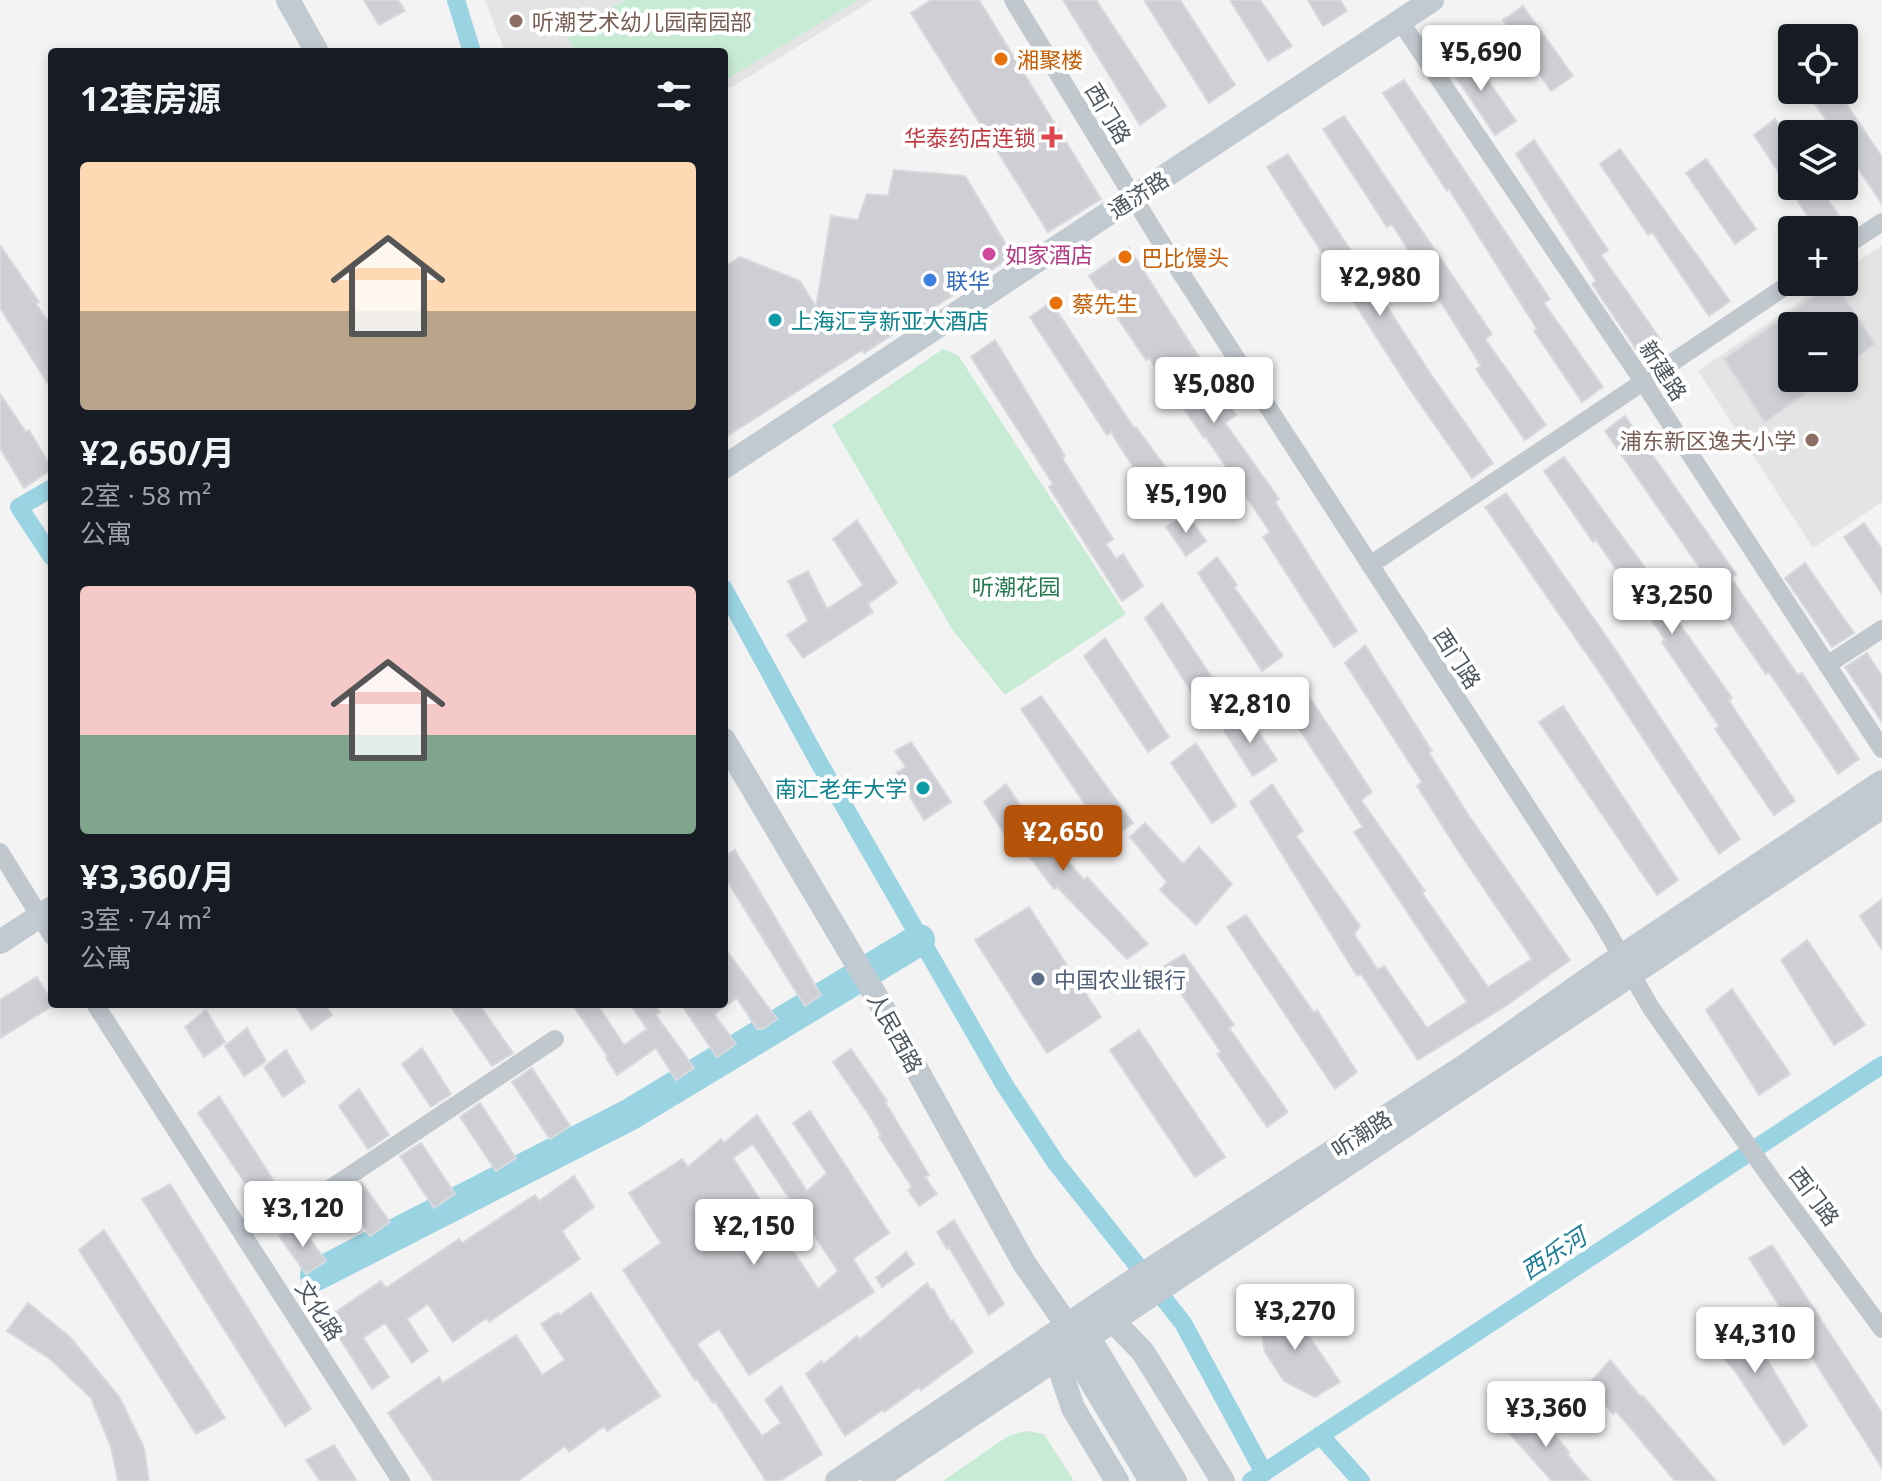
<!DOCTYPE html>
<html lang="zh">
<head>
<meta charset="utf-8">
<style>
  body { margin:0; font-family:"Noto Sans","Noto Sans SC",sans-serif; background:#20242c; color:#f1f3f6; height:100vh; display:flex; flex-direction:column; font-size:30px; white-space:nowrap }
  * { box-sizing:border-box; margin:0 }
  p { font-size:26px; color:#9ea1a6 }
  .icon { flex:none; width:44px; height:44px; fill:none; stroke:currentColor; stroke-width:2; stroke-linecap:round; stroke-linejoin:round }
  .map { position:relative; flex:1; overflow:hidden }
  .side { position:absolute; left:48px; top:48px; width:680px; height:960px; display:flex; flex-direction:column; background:#171b24; border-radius:8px; box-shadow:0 4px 12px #0003 }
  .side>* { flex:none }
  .buttons { position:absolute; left:1778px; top:24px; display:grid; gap:16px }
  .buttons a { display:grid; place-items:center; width:80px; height:80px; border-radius:8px; background:#171b24; box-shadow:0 4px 12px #0003; font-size:40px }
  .price { position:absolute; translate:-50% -68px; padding:0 18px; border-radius:8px; background:#fff; color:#222; font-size:26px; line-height:52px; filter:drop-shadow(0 2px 4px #0008) }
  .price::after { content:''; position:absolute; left:50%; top:48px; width:24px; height:18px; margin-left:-12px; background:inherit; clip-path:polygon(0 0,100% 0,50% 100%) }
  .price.on { background:#b45309; color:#fff }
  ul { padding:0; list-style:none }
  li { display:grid; align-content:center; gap:16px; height:424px; padding:0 32px }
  li span { display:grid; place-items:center; height:248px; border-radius:8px; color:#555 }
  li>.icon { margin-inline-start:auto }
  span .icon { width:144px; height:144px; fill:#fffc; stroke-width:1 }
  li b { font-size:34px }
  h2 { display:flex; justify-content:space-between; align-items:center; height:96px; padding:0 32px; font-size:34px }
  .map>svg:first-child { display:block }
</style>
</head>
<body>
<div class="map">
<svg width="1882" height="1481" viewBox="0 0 1882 1481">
  <rect width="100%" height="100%" fill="#f4f3f3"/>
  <path fill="#e5e4e4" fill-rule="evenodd" d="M485,0H873L732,87H724V52H505Z
    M1882,245V502L1813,548L1698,371L1828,282H1844V271ZM1792,326H1844V378H1792Z"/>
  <path fill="#c8ebd6" d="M625,0H858L724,81V52H575L566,35Z
    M943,349L958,355L1126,614L1005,695L952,629L832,425Z
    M1026,1431L1044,1434L1074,1481H943L1008,1436Z"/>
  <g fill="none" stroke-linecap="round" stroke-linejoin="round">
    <path stroke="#9ad4e3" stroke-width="18" d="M456,0L472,52
      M52,488L19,507L52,557
      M724,589L817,759L1004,1084L1056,1163L1183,1323L1264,1473
      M1320,1435L1361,1481
      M1251,1481L1882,1065"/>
    <path stroke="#9ad4e3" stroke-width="32" d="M316,1275L629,1115L919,940"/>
  </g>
  <path fill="#cdcfd4" stroke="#d7d9dd" stroke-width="2" fill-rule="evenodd" d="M364,0H398L405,11L379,25Z
    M931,0H979L1101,199L1048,232L911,13Z
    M1063,0H1096L1166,106L1140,125Z
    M1144,0H1180L1235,85L1209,103Z
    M1230,0H1260L1292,46L1268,61Z
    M1308,0H1340L1347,11L1323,26Z
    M1523,6L1573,76L1551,91L1503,20Z
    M1467,50L1516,121L1495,135L1447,64Z
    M1404,80L1550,299L1544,303L1603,387L1582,402L1534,331L1537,329L1449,189L1447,191L1383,93Z
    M1823,90H1837L1882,157V204L1844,147V134H1835L1812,99Z
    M1344,116L1492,334L1485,339L1546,425L1525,440L1476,369L1481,366L1392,224L1387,227L1323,129Z
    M1775,119L1792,145V186H1819L1845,225L1837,230H1817L1754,135Z
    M1534,140L1608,250L1601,255L1661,340L1640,355L1592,284L1596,281L1516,154Z
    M1620,149L1730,301L1709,316L1652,232L1648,235L1600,164Z
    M1288,154L1430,373L1493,463L1472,478L1409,388L1267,167Z
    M1706,159L1756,229L1735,244L1686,173Z
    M894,170L965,176L1013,256L864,353L862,350L724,438V267L740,257L800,281L816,307L831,216L858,220L867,194L888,196Z
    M0,245L39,302L36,304L52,327V390L0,308Z
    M1129,248L1236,415L1225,423L1279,499L1275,502L1357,631L1334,647L1263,537L1270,532L1205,436L1204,438L1149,358L1146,360L1089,276Z
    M1834,282L1875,344L1844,366V326H1792V378H1827L1765,422L1724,359Z
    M1051,302L1134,428L1136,427L1180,487L1157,505L1111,432L1107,435L1030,317Z
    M995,340L1065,456L1062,458L1113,539L1106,544L1116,559L1123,554L1143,586L1122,601L1049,487L1053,484L971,357Z
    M0,394L26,432L29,430L52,469L24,488L0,448Z
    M1625,416L1736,574L1731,578L1798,675L1802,673L1859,759L1838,774L1769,672L1766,674L1717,603L1722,600L1605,431Z
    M1564,457L1676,610L1672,613L1732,698L1729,701L1795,801L1774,815L1715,729L1719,726L1662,642L1665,640L1596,540L1593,542L1544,471Z
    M1506,493L1615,649L1740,839L1719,854L1604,679L1485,507Z
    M1187,514L1206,541L1186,556L1166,527Z
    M857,520L897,583L868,604L873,612L803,658L787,635L808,621L788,581L808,571L827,609L863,585L833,539Z
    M1864,523L1882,549V594L1844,537Z
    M1217,557L1237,585L1234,587L1283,656L1262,671L1198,573Z
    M1805,563L1854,633L1832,647L1785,578Z
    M1162,603L1225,697L1204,712L1145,618Z
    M1105,638L1169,737L1148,752L1084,656Z
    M1365,645L1432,751L1429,753L1469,816L1570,960L1507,1005L1418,1060L1361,974L1357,976L1250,802L1272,784L1303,831L1296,836L1360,926L1354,934L1378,970L1384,966L1427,1028L1467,1002L1354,832L1363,827L1288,712L1308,695L1372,792L1361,800L1425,891L1422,893L1488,987L1532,959L1457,849L1417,786L1422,782L1345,663Z
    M1867,653L1882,676V722L1845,667Z
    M1041,696L1133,823L1109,840L1021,709Z
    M1563,706L1678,880L1657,895L1539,722Z
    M1246,713L1277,760L1253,776L1224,731Z
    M911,742L951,802L924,820L896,773L906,767L895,751Z
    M1196,743L1236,806L1212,823L1171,763Z
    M1006,784L1041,837L1044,833L1084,880L1087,877L1148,944L1127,959L1057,887L1054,889L1019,843L1013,847L984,802Z
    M1145,823L1183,864L1199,847L1232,884L1196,925L1160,890L1167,882L1130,837Z
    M735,850L821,995L805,1006L724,876V857Z
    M1882,899V950L1860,916Z
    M1029,907L1101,1017L1047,1053L975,940Z
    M1246,915L1314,1013L1317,1010L1357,1072L1335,1089L1227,927Z
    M1807,940L1865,1025L1834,1045L1781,960Z
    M724,947L777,1019L763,1029H757L737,998L714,1014L736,1044L717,1057L681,1004H724Z
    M1184,954L1234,1025L1229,1028L1288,1112L1267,1127L1217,1054L1221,1052L1163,967Z
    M37,977L54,1005L0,1038V1000Z
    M1732,989L1790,1074L1759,1095L1706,1010Z
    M294,1004H325L332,1015L311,1030Z
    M449,1004H479L513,1053L492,1066Z
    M572,1004H597L624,1045L647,1029L630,1004H654L660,1012L656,1015L694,1068L676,1080L656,1048L617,1075L606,1058L608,1057Z
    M206,1010L225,1042L204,1057L185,1027Z
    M247,1028L266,1061L244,1076L225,1046Z
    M1139,1030L1225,1157L1195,1177L1110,1050Z
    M422,1048L451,1094L431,1107L402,1064Z
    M851,1049L887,1101L885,1102L929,1175L925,1177L937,1194L919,1206L908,1190L912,1187L879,1137L881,1135L869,1115L833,1062Z
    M286,1050L305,1082L283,1097L264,1067Z
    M532,1068L570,1126L550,1139L512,1082Z
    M359,1089L389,1135L368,1149L339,1106Z
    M219,1096L288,1203L268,1217L198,1113Z
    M480,1103L516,1158L496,1171L460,1117Z
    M810,1111L889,1233L853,1259L874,1292L749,1375L719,1329L697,1344L762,1436L781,1423L765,1400L781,1386L822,1454L780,1481H766L715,1401L713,1403L697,1379L695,1380L623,1270L661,1243L629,1193L682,1159L688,1167L721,1139L724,1143L757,1115L807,1191L827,1173L793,1123ZM753,1144L838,1271L818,1289L733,1158Z
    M421,1143L455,1194L434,1208L400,1156Z
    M574,1176L594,1207L562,1231L580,1259L489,1322L486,1318L453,1342L428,1304L407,1319L428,1351L412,1363L385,1323L363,1338L389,1377L372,1389L327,1318L381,1281L386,1288L459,1239L462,1243L535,1195L539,1201Z
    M361,1182L390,1222L370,1236L342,1195Z
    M170,1184L311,1409L285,1426L142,1199Z
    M954,1220L1004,1304L989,1315L949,1247L947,1249L937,1232Z
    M299,1224L326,1261L306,1274L279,1236Z
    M104,1230L225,1418L196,1434L79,1250Z
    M1772,1245L1882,1413V1468L1749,1258Z
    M906,1252L914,1264L882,1287L876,1278Z
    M927,1283L931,1290L933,1289L951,1322L953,1320L973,1352L921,1390L919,1387L884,1412L882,1410L845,1436L806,1374L821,1361L824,1364L857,1336L859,1340Z
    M591,1293L660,1396L607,1431L604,1426L569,1452L565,1446L518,1481H434L388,1413L439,1377L443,1383L516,1335L542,1375L565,1360L541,1324L558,1313L560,1315Z
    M1286,1302L1340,1382L1315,1397L1284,1381L1265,1352L1261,1328L1266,1309Z
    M28,1303L70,1337L120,1398L144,1448L149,1481H118L111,1447L91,1398L50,1359L7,1331Z
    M1721,1309L1767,1359L1807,1426L1784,1445L1735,1371L1697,1328Z
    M1610,1360L1641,1397L1643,1396L1716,1481H1675L1616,1411L1613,1414L1588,1385Z
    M1531,1407L1569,1452L1567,1454L1590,1481H1552L1508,1432Z
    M334,1445L357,1481H320L306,1460Z"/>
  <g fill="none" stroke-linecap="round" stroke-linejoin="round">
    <path stroke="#c0c7cd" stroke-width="18" d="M1013,0L1157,236L1600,919L1651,1008L1775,1184L1882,1329
      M1400,21L1642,380L1882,749
      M1844,247L1882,222
      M1370,565L1792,282
      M1827,665L1882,629
      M0,852L52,936
      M95,1004L401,1481
      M277,1224L555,1039"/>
    <path stroke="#c1c9d1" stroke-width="24" d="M288,0L317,52
      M724,467L1432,0
      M724,740L880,1003L1024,1263L1067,1325L1071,1348L1151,1481
      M0,942L52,908
      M1112,1320L1143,1352L1223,1481
      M1076,1330L1088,1336L1175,1481
      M1060,1346L1056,1358L1073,1408L1117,1481
      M837,1481L1125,1286L1466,1065L1598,972L1882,782
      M873,1481L1882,807"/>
  </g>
  <g fill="#8d6e63" stroke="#fff" stroke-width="3">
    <circle cx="516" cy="21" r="8"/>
    <circle cx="1812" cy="440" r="8"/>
  </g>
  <g fill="#e8710a" stroke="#fff" stroke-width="3">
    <circle cx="1001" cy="59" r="8"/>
    <circle cx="1125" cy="257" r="8"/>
    <circle cx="1056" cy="303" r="8"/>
  </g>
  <path fill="#e0444e" stroke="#fff" stroke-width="3" d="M1048 125h8v8h8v8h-8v8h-8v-8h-8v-8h8z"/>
  <circle fill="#d1479c" stroke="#fff" stroke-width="3" cx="989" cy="254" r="8"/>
  <circle fill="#3f7fe0" stroke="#fff" stroke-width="3" cx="930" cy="280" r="8"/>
  <g fill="#0f9aa8" stroke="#fff" stroke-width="3">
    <circle cx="775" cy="320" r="8"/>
    <circle cx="923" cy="788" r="8"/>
  </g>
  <circle fill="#5c6f8a" stroke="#fff" stroke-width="3" cx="1038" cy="979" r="8"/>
  <g text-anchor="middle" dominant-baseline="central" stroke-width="8" stroke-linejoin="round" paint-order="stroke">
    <g font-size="22" fill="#785e54" stroke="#fff" text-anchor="start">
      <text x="532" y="21">听潮艺术幼儿园南园部</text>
      <text x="1796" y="440" text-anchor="end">浦东新区逸夫小学</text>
    </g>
    <g font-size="22" fill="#c56008" stroke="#fff" text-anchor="start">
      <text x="1017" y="59">湘聚楼</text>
      <text x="1141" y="257">巴比馒头</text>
      <text x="1072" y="303">蔡先生</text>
    </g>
    <g font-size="22" fill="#4c565e" stroke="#fff">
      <text transform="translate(1109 113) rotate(59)">西门路</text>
      <text transform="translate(1138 194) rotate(-33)">通济路</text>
      <text transform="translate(1664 370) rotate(57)">新建路</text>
      <text transform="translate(1458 658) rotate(57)">西门路</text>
      <text transform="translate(896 1032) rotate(61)">人民西路</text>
      <text transform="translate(1361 1133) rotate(-33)">听潮路</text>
      <text transform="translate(1815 1196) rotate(53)">西门路</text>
      <text transform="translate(320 1310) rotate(57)">文化路</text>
    </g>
    <g font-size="22" fill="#be3a42" stroke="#fff" text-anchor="end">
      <text x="1036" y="137">华泰药店连锁</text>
    </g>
    <g font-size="22" fill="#b23c85" stroke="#fff" text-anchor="start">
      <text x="1005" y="254">如家酒店</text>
    </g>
    <g font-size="22" fill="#366cbe" stroke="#fff" text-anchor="start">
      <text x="946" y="280">联华</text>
    </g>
    <g font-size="22" fill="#0d838f" stroke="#fff" text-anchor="start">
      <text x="791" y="320">上海汇亨新亚大酒店</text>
      <text x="907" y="788" text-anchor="end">南汇老年大学</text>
    </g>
    <g font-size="22" fill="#24794e" stroke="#fff">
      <text x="1016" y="586">听潮花园</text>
    </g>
    <g font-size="22" fill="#4e5e75" stroke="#fff" text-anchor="start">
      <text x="1054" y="979">中国农业银行</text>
    </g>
    <g font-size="24" font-style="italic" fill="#1d7e98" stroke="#fff">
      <text transform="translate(1553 1253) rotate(-33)">西乐河</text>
    </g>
  </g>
</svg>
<div class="buttons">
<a><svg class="icon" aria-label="locate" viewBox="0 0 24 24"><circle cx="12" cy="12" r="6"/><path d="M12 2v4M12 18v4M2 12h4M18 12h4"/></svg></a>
<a><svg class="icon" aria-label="layers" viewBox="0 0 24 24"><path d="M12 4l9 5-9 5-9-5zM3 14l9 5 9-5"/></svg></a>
<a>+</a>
<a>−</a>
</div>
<b class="price" style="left:1481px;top:93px">¥5,690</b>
<b class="price" style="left:1380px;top:318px">¥2,980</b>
<b class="price" style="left:1214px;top:425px">¥5,080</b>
<b class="price" style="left:1186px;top:535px">¥5,190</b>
<b class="price" style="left:1672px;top:636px">¥3,250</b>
<b class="price" style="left:1250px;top:745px">¥2,810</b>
<b class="price on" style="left:1063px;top:873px">¥2,650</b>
<b class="price" style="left:303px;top:1249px">¥3,120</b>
<b class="price" style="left:754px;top:1267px">¥2,150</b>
<b class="price" style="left:1295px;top:1352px">¥3,270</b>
<b class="price" style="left:1755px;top:1375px">¥4,310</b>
<b class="price" style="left:1546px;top:1449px">¥3,360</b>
<section class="side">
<h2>12套房源<svg class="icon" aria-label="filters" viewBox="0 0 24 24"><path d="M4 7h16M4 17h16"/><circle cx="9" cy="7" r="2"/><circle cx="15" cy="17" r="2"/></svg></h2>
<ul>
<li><span style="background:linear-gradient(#ffd9b3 60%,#b9a48a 0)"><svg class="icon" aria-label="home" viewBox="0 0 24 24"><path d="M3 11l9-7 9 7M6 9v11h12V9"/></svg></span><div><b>¥2,650/月</b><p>2室 · 58 m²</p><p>公寓</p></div></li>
<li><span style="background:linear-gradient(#f6c9c9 60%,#7fa58c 0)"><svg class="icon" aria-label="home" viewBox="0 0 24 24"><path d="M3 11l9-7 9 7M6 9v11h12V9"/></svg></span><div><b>¥3,360/月</b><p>3室 · 74 m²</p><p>公寓</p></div></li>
</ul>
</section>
</div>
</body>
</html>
